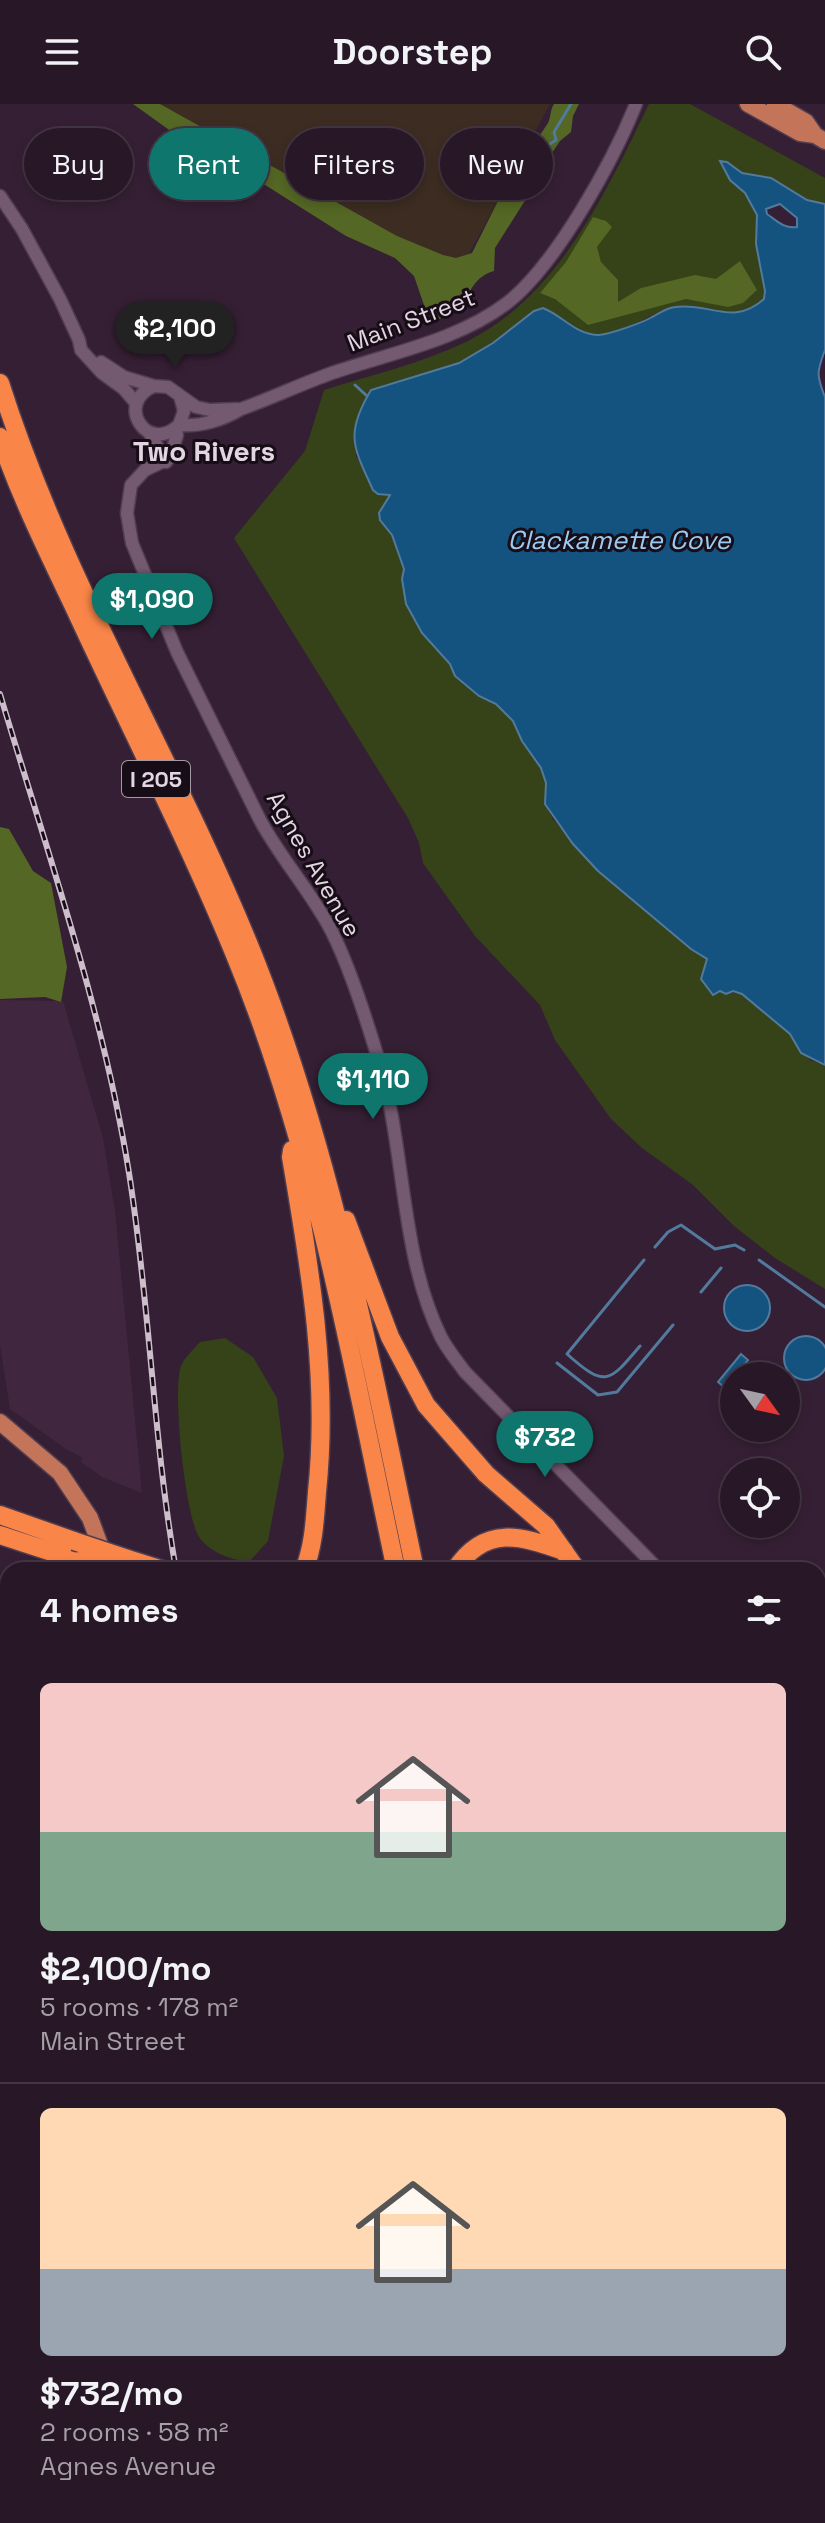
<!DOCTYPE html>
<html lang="en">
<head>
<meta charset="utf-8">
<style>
  body { margin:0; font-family:"Space Grotesk",sans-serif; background:#342433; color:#f1f3f6; height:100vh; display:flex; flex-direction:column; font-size:30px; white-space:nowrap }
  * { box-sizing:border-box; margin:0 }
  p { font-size:26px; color:#a59fa7 }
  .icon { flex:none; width:44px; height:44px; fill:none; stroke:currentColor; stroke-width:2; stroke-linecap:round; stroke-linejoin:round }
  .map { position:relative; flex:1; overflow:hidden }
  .drawer { position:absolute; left:0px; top:1458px; width:826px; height:962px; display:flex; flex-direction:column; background:#281727; border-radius:24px 24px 0 0; box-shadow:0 4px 12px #0003,0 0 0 2px #443644 }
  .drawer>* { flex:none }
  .hud { position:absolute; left:24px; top:24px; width:778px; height:72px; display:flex; gap:16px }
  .needle { width:52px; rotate:123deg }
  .tools { position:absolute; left:720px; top:1258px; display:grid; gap:16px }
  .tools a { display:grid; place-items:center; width:80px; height:80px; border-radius:50%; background:#281727; box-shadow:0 4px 12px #0003,0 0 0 2px #443644; font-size:40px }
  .price { position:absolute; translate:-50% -68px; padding:0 18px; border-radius:28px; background:#0f766e; color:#fff; font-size:26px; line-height:52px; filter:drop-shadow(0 2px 4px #0008) }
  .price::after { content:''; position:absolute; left:50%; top:48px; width:24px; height:18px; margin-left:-12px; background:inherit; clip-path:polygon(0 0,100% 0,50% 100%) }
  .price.on { background:#222; color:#fff }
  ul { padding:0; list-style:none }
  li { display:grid; align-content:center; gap:16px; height:424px; padding:0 40px }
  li+li { border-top:2px solid #443644 }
  li span { display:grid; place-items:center; height:248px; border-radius:12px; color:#555 }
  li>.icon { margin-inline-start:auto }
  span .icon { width:144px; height:144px; fill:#fffc; stroke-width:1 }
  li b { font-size:34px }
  h2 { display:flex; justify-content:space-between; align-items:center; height:96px; padding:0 40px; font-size:34px }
  .chip { padding:0 28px; border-radius:36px; background:#281727; box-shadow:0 4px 12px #0003,0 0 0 2px #443644; font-size:28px; line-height:72px }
  .chip.on { background:#0f766e; color:#fff }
  header { display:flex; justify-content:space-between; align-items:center; height:104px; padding:0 40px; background:#281727; font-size:36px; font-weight:800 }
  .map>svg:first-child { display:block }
</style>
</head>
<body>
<header><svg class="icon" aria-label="menu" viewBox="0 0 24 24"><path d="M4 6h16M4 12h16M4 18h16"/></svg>Doorstep<svg class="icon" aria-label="search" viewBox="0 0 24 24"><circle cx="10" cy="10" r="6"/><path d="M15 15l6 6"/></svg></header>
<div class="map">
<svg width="825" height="2419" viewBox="0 0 825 2419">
  <rect width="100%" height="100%" fill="#351f34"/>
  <path fill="#3c2c21" d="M145,0H550L456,174Z
    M818,2161L825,2173V2275L818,2274Z"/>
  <path fill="#41263f" d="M0,896L63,897L103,1034L115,1107L142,1389L102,1373L81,1358L83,1354L66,1345L10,1305L0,1241Z"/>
  <path fill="#3c2c22" d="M0,2115L8,2121V2163L0,2173Z"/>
  <path fill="#364218" d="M649,0H690L825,74V100L807,96L771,74L742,69L727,58L723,66L745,89L757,111L756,140L765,187L764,195C732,224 711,196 675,203C650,208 626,230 599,231C576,231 563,212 543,204L534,207L493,239L459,259L371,286L356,352L378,390L390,391L380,409L385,423L392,431L404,465L402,475L422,529L450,560L455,572L479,592L496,600L513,617L522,637L541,664L546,679L545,700L553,715L598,767L691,845L707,855L720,887L742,890L790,930L810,956L825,961V1185L775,1154L734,1122L693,1081L642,1044L611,1015L555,936L540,901L475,832L423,759L419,739L408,714L234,434L305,347L324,286C371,271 423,259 468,237C559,191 606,88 649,0Z
    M225,1234L253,1253L277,1294L284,1352L268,1437L250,1457C233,1458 204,1446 197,1429C185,1403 172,1289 181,1262C184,1254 194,1245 200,1238Z
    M825,1937V2118L818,2114V1950Z
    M818,2332H825V2380L818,2397Z"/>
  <path fill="#546724" d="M133,0H160L397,132L443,151L456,154L472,149L500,93L507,89L512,94L526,95L495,144L494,167C476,172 469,187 463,203L439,215L425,204L414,172L395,154L346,132L216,50L204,51Z
    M554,0H579L573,12L571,28L560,37L532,79L516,71C523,52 538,35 548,19C551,13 550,6 554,0Z
    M593,113L606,117L612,123L597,143L601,158L618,176V198L641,184L695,171L716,175L740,157L757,186L743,199L728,203L686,195L588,221L555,195L540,189L566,158Z
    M0,723L9,725L33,767L51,779L67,863L61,898L45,893L0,895Z
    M825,1534V1734L818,1744V1545Z
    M3,2362L8,2364V2412H73L82,2419H0V2367Z
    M129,2412H207L216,2419H137Z"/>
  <path fill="#14537f" stroke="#527a9d" stroke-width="2" fill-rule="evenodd" d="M720,57L727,58L742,69L771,74L807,96L825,100V246C817,267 816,271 825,293V961L801,949L790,930L742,890L733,887L726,890L720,887L713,891L701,875L707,855L691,845L598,767L573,740L545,700L546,679L541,664L522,637L513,617L496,600L479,592L455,572L450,560L422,529L406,500L402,475L404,465L392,431L380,416L379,409L390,391L378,390L373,386C354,344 344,331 371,286L459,259L493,239L534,207L543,204C563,212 576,231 599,231C610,230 642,219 652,213C660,209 666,204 675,203C710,198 733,223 764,195L765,187L756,140L757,111L745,89L730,76ZM780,100L797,114V123C784,125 777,117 767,110L766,105Z
    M724 1204a23 23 0 1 1 46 0a23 23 0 1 1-46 0Z
    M784 1254a22 22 0 1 1 44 0a22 22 0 1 1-44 0Z
    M741,1250L748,1256L725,1284L718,1278Z
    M825,1767V1937L818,1950V1778Z
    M818,2404L825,2410V2419H711L710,2412H818Z"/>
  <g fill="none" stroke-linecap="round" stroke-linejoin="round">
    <path stroke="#527a9d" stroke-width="3" d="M515,90L539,47L556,36L554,28L571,0
      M355,281L367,292
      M655,1143L668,1128L681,1121L715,1145L735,1141L744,1146
      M759,1156L825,1203
      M701,1188L721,1164
      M640,1242C609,1279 605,1284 567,1250L644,1156
      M557,1259L598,1291L617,1288L673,1221"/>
    <defs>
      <path id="minor" d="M0,92L22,125L60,195L79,236L81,246L102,269L124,285L136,299
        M101,258L124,273L154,282L168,283L196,303L210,306L237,305
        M154,282C114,299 147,351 179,321L184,307L180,292
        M179,321C200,323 223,316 241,305C272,294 301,280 332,269C390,249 457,237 507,199C556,161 613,57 636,0
        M175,325L177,331L170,354L145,366L131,381L127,409L132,439L177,548L260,716C281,755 312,789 332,828C351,866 366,914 378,954C406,1043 399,1148 441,1233C447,1245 457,1257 465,1268L659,1466
        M149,328L166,358
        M0,1878L8,1884
        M818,2127V2133
        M818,2144L825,2155
        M0,2323L8,2320
        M0,2352L8,2357
        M105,2412L111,2419
        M422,2412L433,2419"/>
      <path id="major" d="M748,0L800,29L815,31L825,37
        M775,0L806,18L815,31
        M0,1318L60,1369L90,1414L106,1457
        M0,1577L8,1583
        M538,2412L541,2419"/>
      <path id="highway" d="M0,279C62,475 172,652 249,841C330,1040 371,1257 415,1466
        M0,333C20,392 48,448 75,505C128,620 187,734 235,851C316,1047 352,1260 396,1466
        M292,1046L291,1053C310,1164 329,1274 317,1388C315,1413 314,1442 304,1466
        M346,1116L390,1233L426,1301L486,1370L546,1422L577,1466
        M0,1411L74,1437
        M0,1431L79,1457
        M128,1455L163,1466
        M455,1466C485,1420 521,1432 564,1447
        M637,2412L640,2419
        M667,2412L671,2419"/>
    </defs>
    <use href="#minor" stroke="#503d4f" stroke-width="15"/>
    <use href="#major" stroke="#503d4f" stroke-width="19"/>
    <use href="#highway" stroke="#503d4f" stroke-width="21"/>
    <use href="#minor" stroke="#745a71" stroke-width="12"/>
    <use href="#major" stroke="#c47458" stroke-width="16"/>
    <use href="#highway" stroke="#f98548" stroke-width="18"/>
    <defs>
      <path id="rail" d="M0,590C47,748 103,906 129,1069C150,1201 153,1335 176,1466
        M574,2412L578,2419"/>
    </defs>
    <use href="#rail" stroke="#cebecc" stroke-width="6"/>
    <use href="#rail" stroke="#170d16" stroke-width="3" stroke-dasharray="9" stroke-linecap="butt"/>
    <defs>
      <path id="highway-bridge" d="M74,1437L128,1455
        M79,1457L110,1466"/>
    </defs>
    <use href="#highway-bridge" stroke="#503d4f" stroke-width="21" stroke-linecap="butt"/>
    <use href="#highway-bridge" stroke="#f98548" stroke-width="18"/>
  </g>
  <g text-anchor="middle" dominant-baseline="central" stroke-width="6" stroke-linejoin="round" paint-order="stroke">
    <rect fill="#170d16" stroke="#a699a5" stroke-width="2" x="122" y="657" width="68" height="36" rx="6"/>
    <g font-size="22" font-weight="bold" fill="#e4d5e2">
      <text x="156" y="675">I 205</text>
    </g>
    <g font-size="24" fill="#e4d5e2" stroke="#170d16">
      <text transform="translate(411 216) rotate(-21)">Main Street</text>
      <text transform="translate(314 760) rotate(60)">Agnes Avenue</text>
    </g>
    <g font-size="26" font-style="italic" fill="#9bcaf2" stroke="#170d16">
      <text x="619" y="436">Clackamette Cove</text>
    </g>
    <g font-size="28" font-weight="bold" fill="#e4d5e2" stroke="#170d16">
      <text x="204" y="347">Two Rivers</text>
    </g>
  </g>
</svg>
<div class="tools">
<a><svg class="needle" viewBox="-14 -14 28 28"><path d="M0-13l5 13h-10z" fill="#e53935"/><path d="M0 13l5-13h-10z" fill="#a59fa7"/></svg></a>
<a><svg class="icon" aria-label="locate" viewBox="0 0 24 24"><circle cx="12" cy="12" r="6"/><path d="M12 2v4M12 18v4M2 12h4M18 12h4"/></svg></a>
</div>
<b class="price on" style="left:175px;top:266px">$2,100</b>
<b class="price" style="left:152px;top:537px">$1,090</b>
<b class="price" style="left:373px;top:1017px">$1,110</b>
<b class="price" style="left:545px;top:1375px">$732</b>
<div class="hud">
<a class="chip">Buy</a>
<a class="chip on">Rent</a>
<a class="chip">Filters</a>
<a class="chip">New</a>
</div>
<section class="drawer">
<h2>4 homes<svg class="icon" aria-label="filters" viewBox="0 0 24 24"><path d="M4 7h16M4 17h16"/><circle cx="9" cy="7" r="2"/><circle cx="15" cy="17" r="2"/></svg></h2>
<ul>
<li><span style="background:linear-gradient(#f6c9c9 60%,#7fa58c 0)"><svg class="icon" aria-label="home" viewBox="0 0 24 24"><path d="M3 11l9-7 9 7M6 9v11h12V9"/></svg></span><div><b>$2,100/mo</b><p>5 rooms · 178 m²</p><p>Main Street</p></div></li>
<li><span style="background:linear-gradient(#ffd9b3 65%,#9aa5b1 0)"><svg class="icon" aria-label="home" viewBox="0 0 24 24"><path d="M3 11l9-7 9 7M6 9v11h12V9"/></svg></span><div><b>$732/mo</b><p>2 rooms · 58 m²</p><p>Agnes Avenue</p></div></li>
</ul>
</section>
</div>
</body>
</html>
